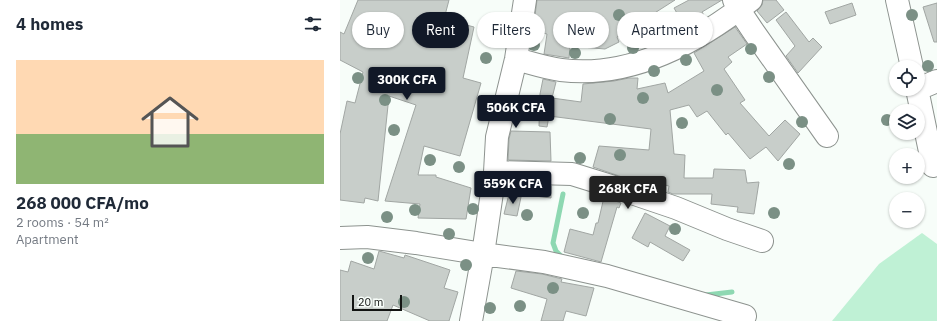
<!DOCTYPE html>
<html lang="en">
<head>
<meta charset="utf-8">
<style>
  body { margin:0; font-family:"IBM Plex Sans",sans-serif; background:#f2f2f3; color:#1f2937; height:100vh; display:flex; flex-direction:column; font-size:15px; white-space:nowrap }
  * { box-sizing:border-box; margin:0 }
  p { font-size:13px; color:#747a83 }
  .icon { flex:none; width:22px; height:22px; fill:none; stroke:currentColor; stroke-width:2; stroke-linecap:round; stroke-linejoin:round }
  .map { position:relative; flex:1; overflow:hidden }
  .panel { display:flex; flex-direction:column; background:#fff; width:340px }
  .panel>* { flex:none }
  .top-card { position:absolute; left:12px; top:12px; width:380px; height:36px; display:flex; gap:8px }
  .buttons { position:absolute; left:549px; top:60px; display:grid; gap:8px }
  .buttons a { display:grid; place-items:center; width:36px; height:36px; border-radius:50%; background:#fff; box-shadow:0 1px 3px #0004; font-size:20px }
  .scale { position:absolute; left:12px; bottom:10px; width:50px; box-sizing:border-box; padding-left:4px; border:2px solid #121412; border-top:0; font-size:11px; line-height:14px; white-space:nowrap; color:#121412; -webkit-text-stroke:3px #f7fdf9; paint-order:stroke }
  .price { position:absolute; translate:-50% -34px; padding:0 9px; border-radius:4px; background:#111827; color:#fff; font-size:13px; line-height:26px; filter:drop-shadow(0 1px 2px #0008) }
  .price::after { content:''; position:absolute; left:50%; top:24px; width:12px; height:9px; margin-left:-6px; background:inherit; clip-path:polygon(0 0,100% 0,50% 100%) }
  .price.active { background:#222; color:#fff }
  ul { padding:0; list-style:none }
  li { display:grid; align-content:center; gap:8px; height:212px; padding:0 16px }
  li span { display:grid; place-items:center; height:124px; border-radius:0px; color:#555 }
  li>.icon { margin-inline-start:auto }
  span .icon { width:72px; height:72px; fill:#fffc; stroke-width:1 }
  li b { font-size:17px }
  h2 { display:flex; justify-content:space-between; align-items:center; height:48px; padding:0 16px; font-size:17px }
  .pill { padding:0 14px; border-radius:18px; background:#fff; box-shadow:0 1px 3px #0004; font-size:14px; line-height:36px }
  .pill.active { background:#111827; color:#fff }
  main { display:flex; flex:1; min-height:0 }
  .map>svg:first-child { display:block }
</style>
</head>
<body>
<main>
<section class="panel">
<h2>4 homes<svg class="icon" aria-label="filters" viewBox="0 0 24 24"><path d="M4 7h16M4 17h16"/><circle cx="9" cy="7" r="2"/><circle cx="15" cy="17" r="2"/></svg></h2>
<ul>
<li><span style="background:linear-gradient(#ffd9b3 60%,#8fb573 0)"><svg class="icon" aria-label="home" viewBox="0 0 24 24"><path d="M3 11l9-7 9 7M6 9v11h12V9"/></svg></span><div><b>268 000 CFA/mo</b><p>2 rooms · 54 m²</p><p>Apartment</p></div></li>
</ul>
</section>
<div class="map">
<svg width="597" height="321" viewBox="0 0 597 321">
  <rect width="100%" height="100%" fill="#f7fdf9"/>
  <path fill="#bff1d5" d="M582,233L597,244V321H492L539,264Z"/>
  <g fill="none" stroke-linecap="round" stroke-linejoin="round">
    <path stroke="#8ed8b2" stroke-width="5" d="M223,258L216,251L213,243L223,194
      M366,295L392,292"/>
  </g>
  <path fill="#c8ceca" stroke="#a1a6a3" d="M18,0H109L104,19L134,27L123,78L141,83L120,156L84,146L78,175H96V177L131,188L126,219L78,218L80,204L45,201L76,105L49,96L38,201L25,198L24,203L0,200V134L7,101L15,103L23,72L0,60V32L4,34Z
    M197,0H335L277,37L279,42L265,49L230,46L229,58L204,54L207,34L193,31Z
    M349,0H382L362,12L365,17L346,29L334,8Z
    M423,0H436L444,10L427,23L417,11L422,5Z
    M512,3L516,15L490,24L485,12Z
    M597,3V42H594L583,7Z
    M446,12L469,42L473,38L482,47L458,73L446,56L455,46L436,20Z
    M395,27L407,44L388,57L392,62L384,69L405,100L400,103L429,136L445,120L460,134L438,161L426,147L410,159L388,133L386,135L367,111L357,117L349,105L330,110L334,154L345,155L344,178H373L374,169L405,170L407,183L419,182L414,214L397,212L398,207L371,204L372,194H333L328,192L329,186L289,177L288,179L253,167L259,146L309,150L311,129L209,116L207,127L199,126L200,94L203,79L216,82L212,98L241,102L243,84L274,81L289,78H298L297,89L325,83L328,93L364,71L354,53Z
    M171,131L210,132L211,161L168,160L169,139Z
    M172,185L211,186V198L171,193Z
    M169,194L181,197L177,216L164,214Z
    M264,197L281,203L279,208L277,207L261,262L224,252L230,229L253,235L256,223H258Z
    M305,213L330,226L325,236L350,250L343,261L310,242L308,247L292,238Z
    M39,251L64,258L65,255L110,270L104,288L118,292L109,321H90L53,305L47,321H0V270L8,272L11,261L34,269Z
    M176,271L202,274L222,279L221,282L254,288L246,316L226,311L223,321H201L207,299L171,288Z"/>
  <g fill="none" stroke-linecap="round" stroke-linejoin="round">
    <defs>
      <path id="minor" d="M394,0L399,10L413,31L487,136
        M557,0L572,67
        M176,59C191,63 206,68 221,70C291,79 358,42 411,0
        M577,89L593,166
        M578,89L597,81
        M155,172L232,174L274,187L336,208L387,229L422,241
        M0,238L27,237L76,243L143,254L204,262L267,276L405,316
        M131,321L143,254L155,172L157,137L176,59L185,0"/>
    </defs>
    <use href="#minor" stroke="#8d938f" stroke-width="24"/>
    <use href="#minor" stroke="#fff" stroke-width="22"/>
  </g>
  <g fill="#7b9085">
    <circle cx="279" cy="15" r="6"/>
    <circle cx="572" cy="15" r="6"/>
    <circle cx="110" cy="19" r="6"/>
    <circle cx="41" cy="29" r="6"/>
    <circle cx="339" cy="32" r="6"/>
    <circle cx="103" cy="40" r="6"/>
    <circle cx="194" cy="45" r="6"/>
    <circle cx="293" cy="48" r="6"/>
    <circle cx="411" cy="49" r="6"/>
    <circle cx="235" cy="53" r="6"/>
    <circle cx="146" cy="58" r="6"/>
    <circle cx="346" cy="60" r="6"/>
    <circle cx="588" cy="66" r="6"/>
    <circle cx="314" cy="71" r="6"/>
    <circle cx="429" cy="77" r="6"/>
    <circle cx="18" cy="78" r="6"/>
    <circle cx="377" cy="90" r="6"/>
    <circle cx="303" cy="98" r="6"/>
    <circle cx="45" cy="100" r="6"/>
    <circle cx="270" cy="119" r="6"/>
    <circle cx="547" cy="120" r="6"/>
    <circle cx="462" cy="122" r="6"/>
    <circle cx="342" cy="123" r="6"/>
    <circle cx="54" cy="130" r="6"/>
    <circle cx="280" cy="155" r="6"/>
    <circle cx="240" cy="158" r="6"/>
    <circle cx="90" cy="160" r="6"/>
    <circle cx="449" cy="164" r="6"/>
    <circle cx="119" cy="167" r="6"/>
    <circle cx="133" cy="209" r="6"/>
    <circle cx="75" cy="210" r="6"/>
    <circle cx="243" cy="213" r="6"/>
    <circle cx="434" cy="213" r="6"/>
    <circle cx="187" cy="215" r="6"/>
    <circle cx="47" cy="217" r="6"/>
    <circle cx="335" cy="229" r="6"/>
    <circle cx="109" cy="234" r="6"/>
    <circle cx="28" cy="258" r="6"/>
    <circle cx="126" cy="265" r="6"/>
    <circle cx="213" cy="288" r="6"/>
    <circle cx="64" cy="302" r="6"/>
    <circle cx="180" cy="306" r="6"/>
    <circle cx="150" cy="308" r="6"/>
  </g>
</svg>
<div class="buttons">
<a><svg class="icon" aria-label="locate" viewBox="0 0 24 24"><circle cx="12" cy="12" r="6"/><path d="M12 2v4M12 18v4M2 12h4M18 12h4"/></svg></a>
<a><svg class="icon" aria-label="layers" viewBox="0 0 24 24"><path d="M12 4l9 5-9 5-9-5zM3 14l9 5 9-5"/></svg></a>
<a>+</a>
<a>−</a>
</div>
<div class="scale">20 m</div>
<b class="price" style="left:67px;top:101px">300K CFA</b>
<b class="price" style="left:176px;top:129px">506K CFA</b>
<b class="price" style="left:173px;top:205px">559K CFA</b>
<b class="price active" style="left:288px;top:210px">268K CFA</b>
<div class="top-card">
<a class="pill">Buy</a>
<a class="pill active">Rent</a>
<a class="pill">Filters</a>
<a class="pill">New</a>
<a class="pill">Apartment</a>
</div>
</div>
</main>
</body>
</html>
